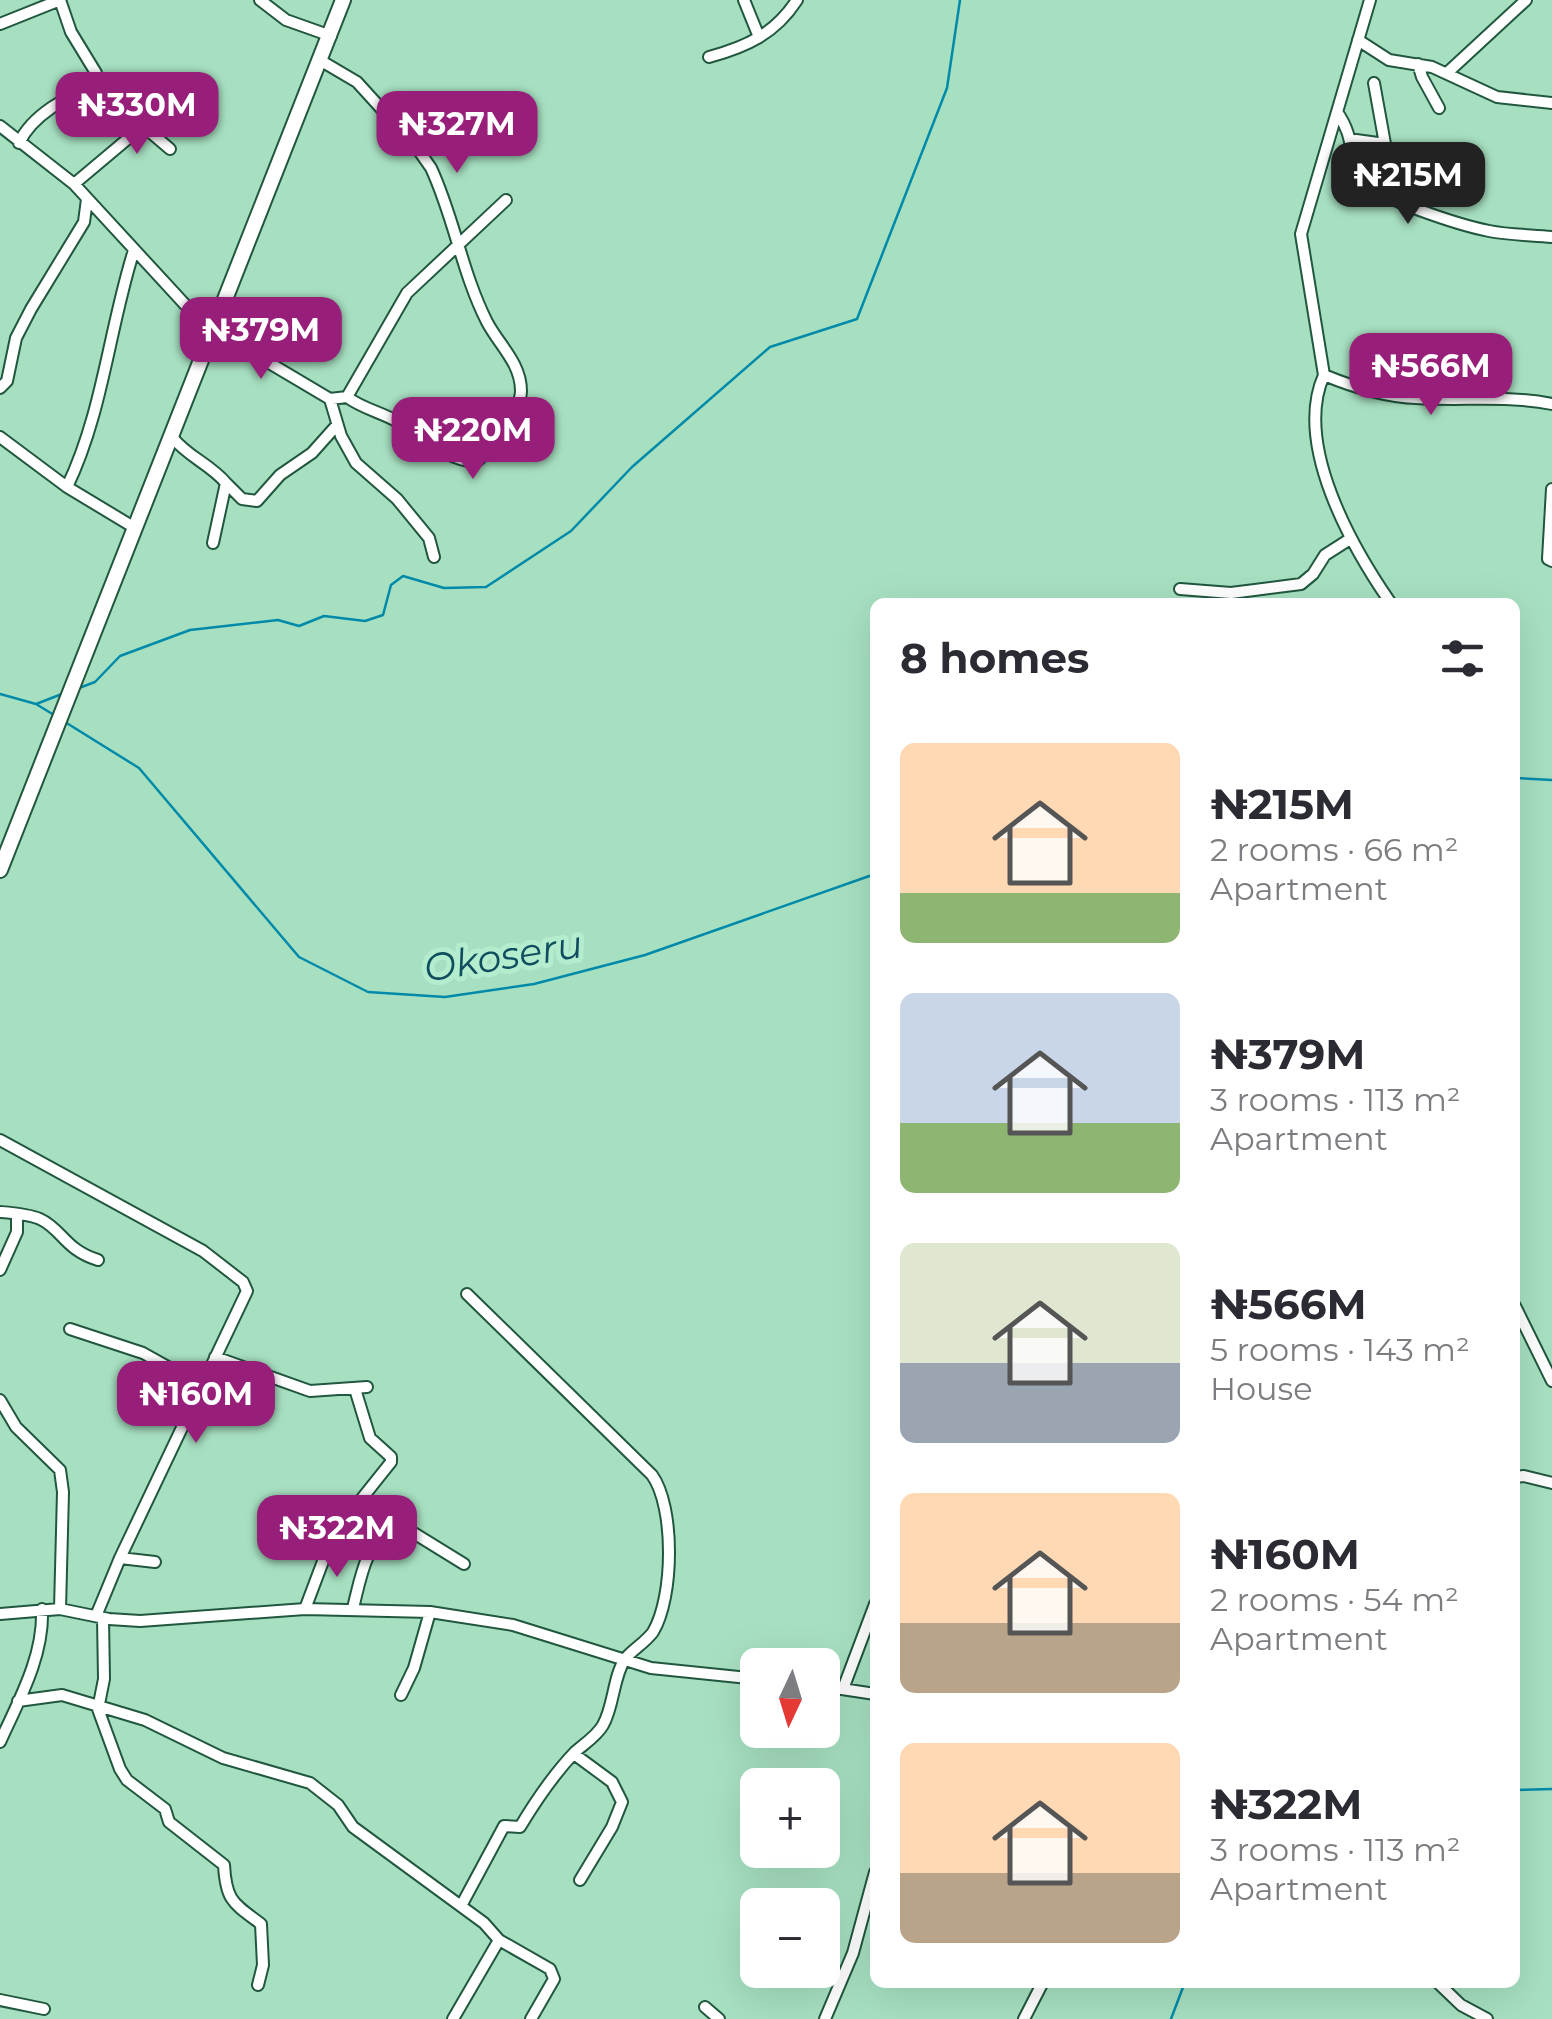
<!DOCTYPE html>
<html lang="en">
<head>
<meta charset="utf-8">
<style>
  body { margin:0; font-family:Montserrat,sans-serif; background:#f7f7f7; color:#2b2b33; height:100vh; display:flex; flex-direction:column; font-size:38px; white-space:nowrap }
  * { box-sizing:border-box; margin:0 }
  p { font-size:32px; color:#7c7c81 }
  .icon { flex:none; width:55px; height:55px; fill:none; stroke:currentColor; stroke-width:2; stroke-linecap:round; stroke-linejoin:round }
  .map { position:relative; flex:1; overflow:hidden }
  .sheet { position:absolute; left:870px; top:598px; width:650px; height:1390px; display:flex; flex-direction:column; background:#fff; border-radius:15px; box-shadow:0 10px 40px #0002 }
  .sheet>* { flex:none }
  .needle { width:65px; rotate:184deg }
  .fabs { position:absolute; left:740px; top:1648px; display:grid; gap:20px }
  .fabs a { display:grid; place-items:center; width:100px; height:100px; border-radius:15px; background:#fff; box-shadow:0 10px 40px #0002; font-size:50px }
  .price { position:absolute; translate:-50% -85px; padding:0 22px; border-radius:20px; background:#981f79; color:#fff; font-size:32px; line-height:65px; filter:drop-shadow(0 2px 5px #0008) }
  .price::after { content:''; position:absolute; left:50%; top:60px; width:30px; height:22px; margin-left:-15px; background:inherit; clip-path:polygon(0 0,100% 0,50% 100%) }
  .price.current { background:#222; color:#fff }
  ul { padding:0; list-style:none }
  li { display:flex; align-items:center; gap:30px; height:250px; padding:0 30px }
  li span { display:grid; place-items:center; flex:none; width:280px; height:200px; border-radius:15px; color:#555 }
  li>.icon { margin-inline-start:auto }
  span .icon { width:120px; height:120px; fill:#fffc; stroke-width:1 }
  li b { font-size:42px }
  h2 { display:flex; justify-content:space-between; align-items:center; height:120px; padding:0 30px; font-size:42px }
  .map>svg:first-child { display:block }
</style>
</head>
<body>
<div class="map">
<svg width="1552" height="2019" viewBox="0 0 1552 2019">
  <rect width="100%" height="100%" fill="#a7e0c1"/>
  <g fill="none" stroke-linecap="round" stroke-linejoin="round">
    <path stroke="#008aa9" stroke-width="2.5" d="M79,688L95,682L120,656L190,630L278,620L299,626L324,616L365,621L383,615L391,585L403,576L444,588L486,587L571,531L632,467L770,347L857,319L947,88L960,0
      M0,694L36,704L54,715
      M36,704L62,694
      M65,722L139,768L299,957L368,992L445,997L534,984L645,955L875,874
      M1515,778L1552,780
      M1515,1790L1552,1789
      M1171,2019L1185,1982"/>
    <defs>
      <path id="street" d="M260,0L286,20L331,36
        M744,0L759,37
        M1370,0L1301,234L1324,375C1293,444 1352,547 1390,602
        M0,24L60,0L71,32L96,73L95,86C67,96 32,115 19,143
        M1358,40L1389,60L1432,67L1497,97L1552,103
        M709,57C746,47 775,34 797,0
        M1418,64L1422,77L1439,108
        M1447,73L1526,0
        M1337,112C1355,137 1349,158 1360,178C1372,198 1464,226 1489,231C1509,235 1531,235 1552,237
        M0,126L74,184L202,323L330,399L347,397C363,409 381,412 398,422C424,437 445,460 476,462C490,451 521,409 521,391C521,363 499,345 487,322C462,273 454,217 431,168L417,148L357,82L318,59
        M143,126L170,149
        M1353,143L1356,140L1385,144L1374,83
        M74,184L143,126L170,98
        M1324,375C1353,387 1385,397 1416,398C1462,401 1507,395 1552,404
        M0,388L7,381L16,338L31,309L84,222L87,199
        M347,397L407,293L506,200
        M330,399L341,436L356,463L397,499L429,538L434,557
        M0,437L67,487L135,528
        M172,437C188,457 210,464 226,483L213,543
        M226,483L242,499L257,501L280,475L312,453L337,425
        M67,487C103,412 109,329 134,250
        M1552,489L1548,559L1552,561
        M1180,589L1231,593L1301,584L1313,574L1325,555L1350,539
        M0,1140L203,1251L243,1282L247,1291L120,1558L96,1616
        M0,1212C13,1213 28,1214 40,1219C62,1229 65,1250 98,1260
        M0,1270L17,1232V1214
        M1515,1306L1552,1381
        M70,1329L143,1353L202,1386
        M215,1357L310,1391L367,1387
        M0,1400L16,1427L60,1470L63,1492L60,1609
        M1515,1477L1524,1476L1552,1483
        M336,1531L391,1462V1457L370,1438L355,1389
        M120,1558L155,1562
        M353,1608C361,1577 365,1544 394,1525L404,1527L464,1564
        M305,1609L328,1548L369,1551
        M0,1614L60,1609L109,1619L140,1621L305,1609L430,1612L513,1625L651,1668L758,1679
        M103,1618L104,1679L98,1709L120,1769L127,1780L165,1809L169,1822L224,1865C226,1901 233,1903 261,1924L263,1965L258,1985
        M822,1686L875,1694
        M843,1689L875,1604
        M401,1695L414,1668L430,1612
        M18,1701L62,1695L145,1720L223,1758L310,1783L338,1805L353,1827L484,1923L499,1940L550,1969L554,1979L531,2019
        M0,1742C19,1700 44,1656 42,1609
        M574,1754L612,1782L622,1802L612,1827L580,1880
        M461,1906L504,1826L520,1827C535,1802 554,1774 575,1752C584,1744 597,1736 603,1725C614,1706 613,1677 625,1659C633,1649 645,1643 653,1632C674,1597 675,1507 652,1475L467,1294
        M1437,1982L1461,2005L1487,2019
        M0,2000L44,2009
        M705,2007L719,2019
        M453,2019L499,1940
        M825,2019L853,1953L875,1872
        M1024,2019L1043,1982"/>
      <path id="secondary" d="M0,870L343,0"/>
    </defs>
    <use href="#street" stroke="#21573e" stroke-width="14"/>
    <use href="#secondary" stroke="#21573e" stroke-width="18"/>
    <use href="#street" stroke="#fff" stroke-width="10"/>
    <use href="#secondary" stroke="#fff" stroke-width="14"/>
  </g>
  <g text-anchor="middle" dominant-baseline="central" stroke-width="10" stroke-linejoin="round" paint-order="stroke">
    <g font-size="38" font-style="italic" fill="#104e5f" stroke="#b4edce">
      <text transform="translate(503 956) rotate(-9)">Okoseru</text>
    </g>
  </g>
</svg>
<div class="fabs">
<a><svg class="needle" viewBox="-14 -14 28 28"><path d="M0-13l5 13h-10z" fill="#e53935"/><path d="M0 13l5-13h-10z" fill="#7c7c81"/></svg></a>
<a>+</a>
<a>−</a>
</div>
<b class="price" style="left:137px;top:157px">₦330M</b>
<b class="price" style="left:457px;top:176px">₦327M</b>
<b class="price current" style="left:1408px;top:227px">₦215M</b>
<b class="price" style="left:261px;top:382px">₦379M</b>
<b class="price" style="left:1431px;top:418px">₦566M</b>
<b class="price" style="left:473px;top:482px">₦220M</b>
<b class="price" style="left:196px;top:1446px">₦160M</b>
<b class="price" style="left:337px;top:1580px">₦322M</b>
<section class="sheet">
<h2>8 homes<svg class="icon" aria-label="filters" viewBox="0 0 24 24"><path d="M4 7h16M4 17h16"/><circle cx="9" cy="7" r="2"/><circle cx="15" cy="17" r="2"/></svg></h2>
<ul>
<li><span style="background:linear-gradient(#ffd9b3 75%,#8fb573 0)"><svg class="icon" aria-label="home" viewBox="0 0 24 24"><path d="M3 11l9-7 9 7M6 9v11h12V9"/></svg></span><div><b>₦215M</b><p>2 rooms · 66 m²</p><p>Apartment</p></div></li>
<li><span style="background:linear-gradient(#c9d6e8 65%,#8fb573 0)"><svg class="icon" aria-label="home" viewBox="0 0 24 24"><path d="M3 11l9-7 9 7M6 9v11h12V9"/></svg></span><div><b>₦379M</b><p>3 rooms · 113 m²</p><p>Apartment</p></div></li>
<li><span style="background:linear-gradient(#dfe7d0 60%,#9aa5b1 0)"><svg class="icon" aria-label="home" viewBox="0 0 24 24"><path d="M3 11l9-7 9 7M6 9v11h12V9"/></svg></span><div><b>₦566M</b><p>5 rooms · 143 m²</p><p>House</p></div></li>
<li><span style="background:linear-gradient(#ffd9b3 65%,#b9a48a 0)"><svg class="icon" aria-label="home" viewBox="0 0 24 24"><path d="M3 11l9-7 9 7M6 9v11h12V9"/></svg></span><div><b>₦160M</b><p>2 rooms · 54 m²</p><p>Apartment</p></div></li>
<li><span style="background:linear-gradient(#ffd9b3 65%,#b9a48a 0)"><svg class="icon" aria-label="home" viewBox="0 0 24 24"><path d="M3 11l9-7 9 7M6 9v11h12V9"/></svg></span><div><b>₦322M</b><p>3 rooms · 113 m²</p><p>Apartment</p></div></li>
</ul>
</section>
</div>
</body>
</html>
